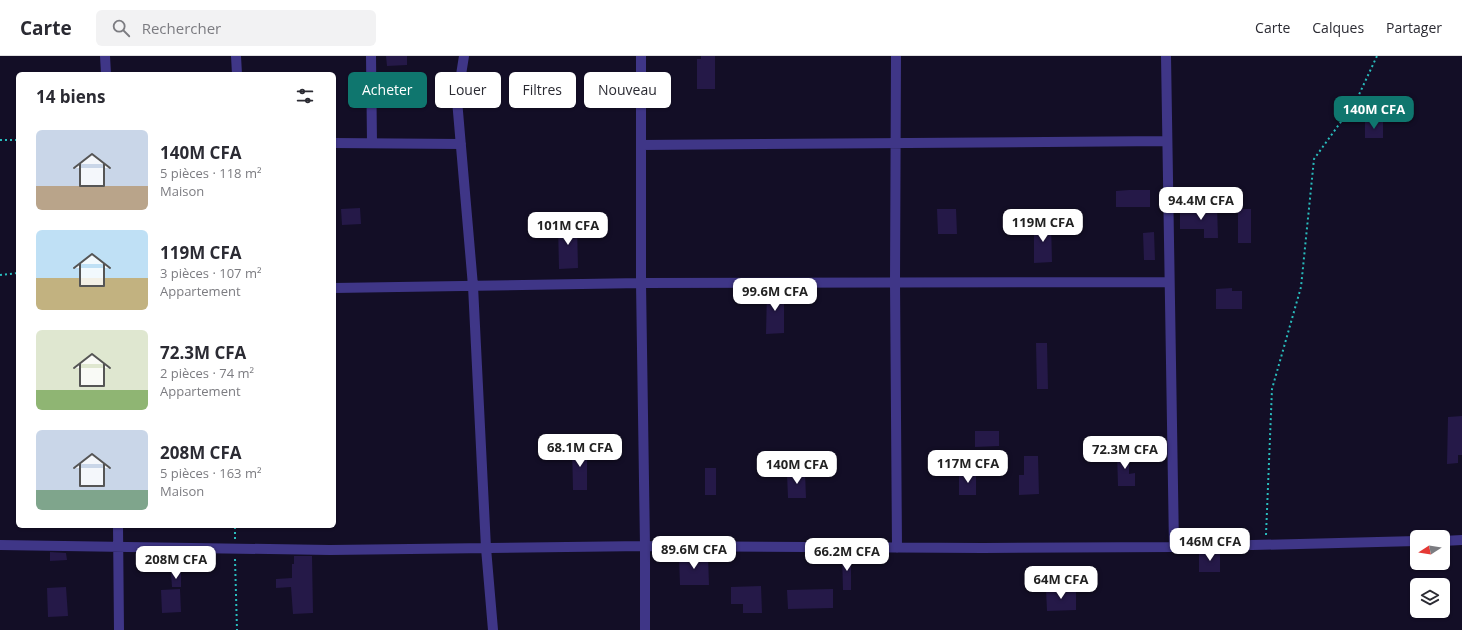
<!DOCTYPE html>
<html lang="fr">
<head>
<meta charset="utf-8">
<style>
  body { margin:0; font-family:"Open Sans",sans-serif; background:#f2f2f3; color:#2b2b33; height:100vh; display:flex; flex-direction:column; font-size:15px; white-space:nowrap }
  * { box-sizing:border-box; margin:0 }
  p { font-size:13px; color:#7c7c81 }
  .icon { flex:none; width:22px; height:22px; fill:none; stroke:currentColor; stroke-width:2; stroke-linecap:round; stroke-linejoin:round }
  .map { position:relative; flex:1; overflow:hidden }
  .panel { position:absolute; left:16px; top:16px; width:320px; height:456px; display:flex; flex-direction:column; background:#fff; border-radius:6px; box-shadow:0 1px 3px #0004 }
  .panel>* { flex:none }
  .banner { position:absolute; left:348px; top:16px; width:380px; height:36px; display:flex; gap:8px }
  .needle { width:26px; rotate:258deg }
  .controls { position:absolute; left:1410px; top:474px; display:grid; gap:8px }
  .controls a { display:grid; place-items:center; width:40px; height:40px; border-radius:6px; background:#fff; box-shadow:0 1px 3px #0004; font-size:20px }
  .price { position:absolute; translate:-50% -34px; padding:0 9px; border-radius:8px; background:#fff; color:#222; font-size:13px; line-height:26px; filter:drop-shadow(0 1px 2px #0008) }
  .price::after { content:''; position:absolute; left:50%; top:24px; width:12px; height:9px; margin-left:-6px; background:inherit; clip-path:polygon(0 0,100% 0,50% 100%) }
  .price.active { background:#0f766e; color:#fff }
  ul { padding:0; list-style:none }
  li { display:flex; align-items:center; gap:12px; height:100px; padding:0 20px }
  li span { display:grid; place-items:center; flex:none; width:112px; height:80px; border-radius:6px; color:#555 }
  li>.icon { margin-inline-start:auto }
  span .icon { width:48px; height:48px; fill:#fffc; stroke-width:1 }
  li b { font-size:17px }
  h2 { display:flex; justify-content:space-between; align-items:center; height:48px; padding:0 20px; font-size:17px }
  .chip { padding:0 14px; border-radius:6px; background:#fff; box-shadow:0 1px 3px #0004; font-size:14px; line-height:36px }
  .chip.active { background:#0f766e; color:#fff }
  header { display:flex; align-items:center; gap:24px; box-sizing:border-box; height:56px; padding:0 20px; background:#fff; border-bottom:1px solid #e1e1e2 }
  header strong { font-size:19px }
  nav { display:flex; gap:22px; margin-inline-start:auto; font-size:14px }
  .search { width:280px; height:36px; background:#f2f2f3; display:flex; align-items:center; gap:10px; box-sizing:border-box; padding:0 14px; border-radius:6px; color:#7c7c81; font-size:15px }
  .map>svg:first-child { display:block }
</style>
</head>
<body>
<header>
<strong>Carte</strong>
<div class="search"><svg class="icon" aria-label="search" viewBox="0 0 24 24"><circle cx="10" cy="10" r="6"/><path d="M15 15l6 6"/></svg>Rechercher</div>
<nav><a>Carte</a><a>Calques</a><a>Partager</a></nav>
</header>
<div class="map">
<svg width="1462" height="574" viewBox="0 0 1462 574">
  <rect width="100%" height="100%" fill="#130e26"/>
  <path fill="#251948" d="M386,0H407V9L387,10Z
    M701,0H715V33H697V3H701Z
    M1383,65V82H1365V66Z
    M1129,134H1150V151H1116V135Z
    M1217,149L1218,182H1204V173H1180V154H1203V150Z
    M360,152L361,168L342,169L341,153Z
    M937,153H956L957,178H938Z
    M1238,153H1251V187H1238Z
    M558,167H577L578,212L559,213Z
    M1051,167L1052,206L1034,207V168Z
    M1154,176L1155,204H1144L1143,177Z
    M1232,232V235H1242V253H1216V233Z
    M767,234H784V277L766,278Z
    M1036,287H1047L1048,333H1037Z
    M1462,360V399H1458V407L1447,408L1448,361Z
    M975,375H999V390L975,391Z
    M572,390H587V434H573Z
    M1117,395H1129V418L1135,417V430H1118Z
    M1024,400H1038L1039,438L1019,439V419H1024Z
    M705,412H716V439H705Z
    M805,416L806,442H788L787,417Z
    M959,417H976V439H959Z
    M50,496L66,497L67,504L50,505Z
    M1199,497H1220V516H1199Z
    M842,498H851V534H843Z
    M679,499H708L709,529H680Z
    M294,500H312L313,557L293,558L291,531L276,532V523L292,522V508H294Z
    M171,517H181V531H172Z
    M761,530L762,557H743V548H731V531Z
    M66,531L68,560L48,561L47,532Z
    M180,533L181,556L162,557L161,534Z
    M833,533V552L788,553L787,534Z
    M1046,533H1076V554L1047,555Z"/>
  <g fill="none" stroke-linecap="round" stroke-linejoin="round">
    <path stroke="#29bcbd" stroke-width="2" stroke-dasharray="2 3" stroke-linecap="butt" d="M0,84H18
      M0,219L18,217
      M1266,479L1272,333L1301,231L1314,103L1356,45L1377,0
      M235,483V470
      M235,503L237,574"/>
    <path stroke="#3f3687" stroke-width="10" d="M105,0L106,18
      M236,0L237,18
      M371,0L372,87
      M464,0L457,44L473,230L486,492L493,574
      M641,0V227L645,490V574
      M896,0L895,226L897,492
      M1166,0L1174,491
      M334,87L461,88
      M641,89L1167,85
      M334,232L641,227L1169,226
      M118,470L119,574
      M1443,485L1462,484
      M0,489L330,494L645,490L983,492L1174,491L1417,485"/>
  </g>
</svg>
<div class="controls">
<a><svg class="needle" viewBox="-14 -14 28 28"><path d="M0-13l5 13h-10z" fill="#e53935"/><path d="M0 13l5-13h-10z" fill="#7c7c81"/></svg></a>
<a><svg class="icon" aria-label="layers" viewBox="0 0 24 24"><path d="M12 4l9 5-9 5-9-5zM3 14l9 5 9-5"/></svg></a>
</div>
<b class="price active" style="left:1374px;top:74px">140M CFA</b>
<b class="price" style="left:1201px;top:165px">94.4M CFA</b>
<b class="price" style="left:1043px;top:187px">119M CFA</b>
<b class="price" style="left:568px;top:190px">101M CFA</b>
<b class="price" style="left:775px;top:256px">99.6M CFA</b>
<b class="price" style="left:580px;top:412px">68.1M CFA</b>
<b class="price" style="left:1125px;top:414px">72.3M CFA</b>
<b class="price" style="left:968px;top:428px">117M CFA</b>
<b class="price" style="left:797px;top:429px">140M CFA</b>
<b class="price" style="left:1210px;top:506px">146M CFA</b>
<b class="price" style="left:694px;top:514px">89.6M CFA</b>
<b class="price" style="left:847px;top:516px">66.2M CFA</b>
<b class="price" style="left:176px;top:524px">208M CFA</b>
<b class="price" style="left:1061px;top:544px">64M CFA</b>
<div class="banner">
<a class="chip active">Acheter</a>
<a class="chip">Louer</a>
<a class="chip">Filtres</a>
<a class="chip">Nouveau</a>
</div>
<section class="panel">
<h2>14 biens<svg class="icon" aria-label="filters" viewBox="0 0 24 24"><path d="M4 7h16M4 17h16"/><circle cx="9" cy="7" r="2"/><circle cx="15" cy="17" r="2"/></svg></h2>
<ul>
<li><span style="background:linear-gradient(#c9d6e8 70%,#b9a48a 0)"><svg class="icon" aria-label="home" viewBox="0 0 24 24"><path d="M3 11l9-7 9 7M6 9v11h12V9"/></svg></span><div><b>140M CFA</b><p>5 pièces · 118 m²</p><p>Maison</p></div></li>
<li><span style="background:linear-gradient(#bfe0f5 60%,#c2b280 0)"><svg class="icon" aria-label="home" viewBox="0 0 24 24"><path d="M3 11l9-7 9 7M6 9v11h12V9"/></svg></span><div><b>119M CFA</b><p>3 pièces · 107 m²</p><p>Appartement</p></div></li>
<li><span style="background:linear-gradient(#dfe7d0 75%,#8fb573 0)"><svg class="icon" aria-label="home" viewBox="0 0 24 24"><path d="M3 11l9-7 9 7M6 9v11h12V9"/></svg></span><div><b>72.3M CFA</b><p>2 pièces · 74 m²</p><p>Appartement</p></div></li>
<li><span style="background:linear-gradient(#c9d6e8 75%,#7fa58c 0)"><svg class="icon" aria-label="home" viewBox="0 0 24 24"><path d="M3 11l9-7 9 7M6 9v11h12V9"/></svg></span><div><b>208M CFA</b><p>5 pièces · 163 m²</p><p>Maison</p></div></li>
</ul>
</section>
</div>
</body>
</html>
